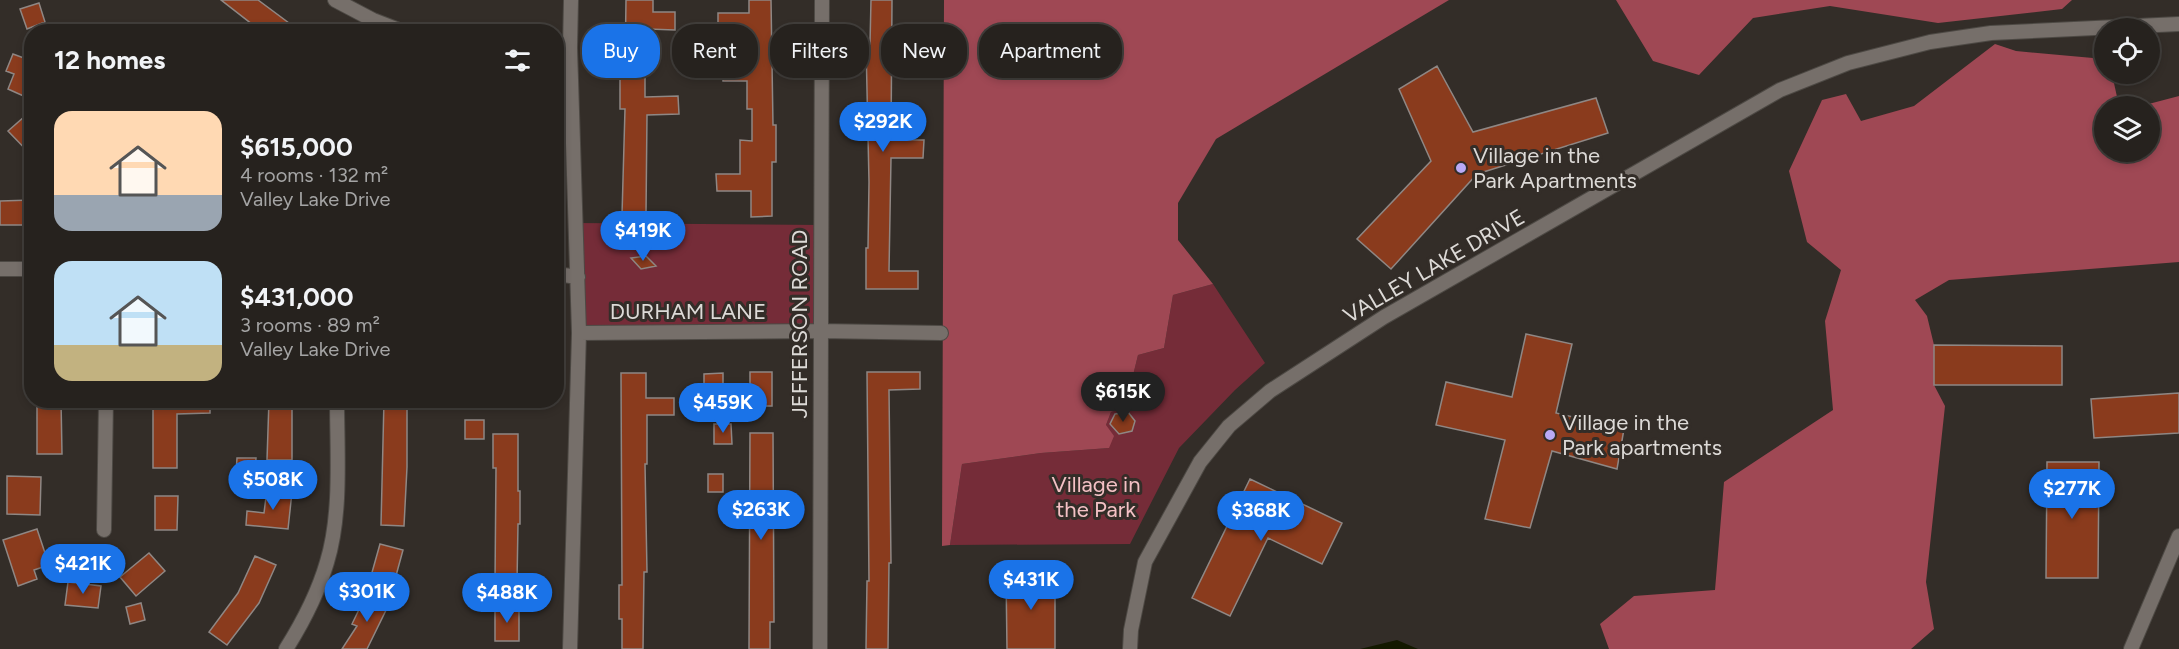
<!DOCTYPE html>
<html lang="en">
<head>
<meta charset="utf-8">
<style>
  body { margin:0; font-family:Figtree,sans-serif; background:#2e2a27; color:#f1f3f6; height:100vh; display:flex; flex-direction:column; font-size:22px; white-space:nowrap }
  * { box-sizing:border-box; margin:0 }
  p { font-size:20px; color:#a4a4a4 }
  .icon { flex:none; width:33px; height:33px; fill:none; stroke:currentColor; stroke-width:2; stroke-linecap:round; stroke-linejoin:round }
  .map { position:relative; flex:1; overflow:hidden }
  .sheet { position:absolute; left:24px; top:24px; width:540px; height:384px; display:flex; flex-direction:column; background:#26221e; border-radius:24px; box-shadow:0 3px 9px #0003,0 0 0 2px #423f3c }
  .sheet>* { flex:none }
  .top-card { position:absolute; left:582px; top:24px; width:570px; height:54px; display:flex; gap:12px }
  .fabs { position:absolute; left:2094px; top:18px; display:grid; gap:12px }
  .fabs a { display:grid; place-items:center; width:66px; height:66px; border-radius:50%; background:#26221e; box-shadow:0 3px 9px #0003,0 0 0 2px #423f3c; font-size:30px }
  .price { position:absolute; translate:-50% -51px; padding:0 14px; border-radius:21px; background:#1a73e8; color:#fff; font-size:20px; line-height:39px; filter:drop-shadow(0 2px 3px #0008) }
  .price::after { content:''; position:absolute; left:50%; top:36px; width:18px; height:14px; margin-left:-9px; background:inherit; clip-path:polygon(0 0,100% 0,50% 100%) }
  .price.selected { background:#222; color:#fff }
  ul { padding:0; list-style:none }
  li { display:flex; align-items:center; gap:18px; height:150px; padding:0 30px }
  li span { display:grid; place-items:center; flex:none; width:168px; height:120px; border-radius:18px; color:#555 }
  li>.icon { margin-inline-start:auto }
  span .icon { width:72px; height:72px; fill:#fffc; stroke-width:1 }
  li b { font-size:26px }
  h2 { display:flex; justify-content:space-between; align-items:center; height:72px; padding:0 30px; font-size:26px }
  .pill { padding:0 21px; border-radius:24px; background:#26221e; box-shadow:0 3px 9px #0003,0 0 0 2px #423f3c; font-size:21px; line-height:54px }
  .pill.selected { background:#1a73e8; color:#fff }
  .map>svg:first-child { display:block }
</style>
</head>
<body>
<div class="map">
<svg width="2179" height="649" viewBox="0 0 2179 649">
  <rect width="100%" height="100%" fill="#332d28"/>
  <path fill="#752c38" d="M576,223L821,225L820,331L579,333Z
    M1213,284L1265,363L1235,390L1179,448L1130,544L950,545L962,464L1041,453L1109,448L1106,425L1111,412L1125,408L1138,355L1164,348L1173,295Z"/>
  <path fill="#9f4854" d="M944,0H1449L1216,139L1178,203V240L1213,284L1173,295L1164,348L1138,355L1125,408L1111,412L1106,425L1114,436L1109,448L1041,453L962,464L950,545L942,546Z
    M1616,0H2072L2062,9L1938,23L1830,6L1753,18L1699,75L1653,61Z
    M1995,44L2016,51L2104,59V74H2112L2119,106H2104V152H2150V106H2141L2179,96V262L1949,280L1915,300L1927,316L1934,345V385L1945,406L1926,582L1934,629L1911,649H1609L1600,624L1634,596L1715,590L1724,482L1833,410L1825,321L1841,270L1807,242L1789,171L1822,100L1846,94L1861,121L1914,106Z"/>
  <path fill="#141900" d="M1397,640L1418,649H1360Z"/>
  <path fill="#8a3b1d" stroke="#8f8784" stroke-width="1.5" d="M221,0H258L301,32H262Z
    M626,0H653V12H675V30L648,29V57H645V97L678,96L679,114L647,115L646,215H622L625,109H620V70L625,69Z
    M749,0H771L773,125H776V162H772V216L751,217V191H717L716,174H740V140L752,141V109H747V81H723V67L751,66L750,31L718,30V13H749Z
    M871,0H892L891,140H924L923,158H891L889,271H918V289H866V248H868L869,182L866,44H870Z
    M39,3L45,22L27,29L20,9Z
    M13,54L32,61V89L28,98L8,89L14,74L6,71Z
    M1437,66L1473,132L1596,98L1608,133L1477,174L1391,269L1357,239L1431,161L1399,89Z
    M32,110V156L8,131Z
    M32,200V225H0V201Z
    M646,256L656,266L641,269L631,258Z
    M1526,334L1572,344L1556,413L1624,429L1617,469L1552,451L1530,528L1485,519L1505,440L1436,425L1446,382L1512,397Z
    M1934,345L2062,346V385H1934Z
    M750,372H772V406H750Z
    M867,372H920V389L889,390L891,563H889L888,649H866L867,581H869Z
    M621,373H646V398H674V415H647V464H645L647,572H644L643,649H622V619H619V585H622Z
    M723,373V391H704V374Z
    M2179,393V433L2094,438L2091,399Z
    M37,400H61L62,454H37Z
    M153,400H210V413L177,414V468H153Z
    M269,400H292V460H267Z
    M384,400H407V467L404,526L381,525Z
    M1128,412L1135,421L1132,431L1119,434L1110,424L1115,414Z
    M465,420H484V439H465Z
    M714,424H731L732,444H714Z
    M750,433H773L774,622H770V649H749Z
    M493,434H518V491H520V524H518L517,583H495L496,468H493Z
    M237,458H256L255,474H236Z
    M2047,462H2099L2098,578H2046Z
    M708,474H723V492H708Z
    M7,476L41,477L40,515L7,514Z
    M1250,479L1342,523L1322,564L1268,538L1230,616L1192,598Z
    M267,489L292,492L288,529L246,525L247,511L264,513Z
    M155,496H178L177,530H155Z
    M37,529L49,565L34,570L37,579L18,586L3,540Z
    M380,544L403,550L394,583L371,576Z
    M149,553L165,571L136,596L120,577Z
    M255,556L276,565L259,603L227,645L209,632L238,593Z
    M1006,574H1055V649H1007Z
    M68,582L101,586L98,608L65,605Z
    M367,593L389,604L367,649H342L357,626L352,624Z
    M141,603L145,620L130,624L126,607Z
    M495,608H519V641H495Z"/>
  <g fill="none" stroke-linecap="round" stroke-linejoin="round">
    <defs>
      <path id="minor" d="M335,0L373,20L404,32
        M0,269H32
        M556,274L578,277
        M579,333L820,331L941,333
        M104,530L106,400
        M286,649C303,622 318,593 327,562C342,513 337,451 337,400
        M570,649L579,333L570,48L571,0
        M820,649L822,0
        M1130,649L1131,630L1145,562L1200,462L1229,426L1270,391L1384,317L1780,90L1848,63L1930,42L1991,33L2179,24
        M2131,649L2179,536"/>
    </defs>
    <use href="#minor" stroke="#4d4944" stroke-width="16"/>
    <use href="#minor" stroke="#766f6a" stroke-width="14"/>
  </g>
  <g fill="#baaaf6" stroke="#332d28" stroke-width="2">
    <circle cx="1461" cy="168" r="6"/>
    <circle cx="1550" cy="435" r="6"/>
  </g>
  <g text-anchor="middle" dominant-baseline="central" stroke-width="6" stroke-linejoin="round" paint-order="stroke">
    <g font-size="22" fill="#dddad7" stroke="#332d28" text-anchor="start">
      <text x="1473" y="155">Village in the<tspan x="1473" dy="25">Park Apartments</tspan></text>
      <text x="1562" y="422">Village in the<tspan x="1562" dy="25">Park apartments</tspan></text>
    </g>
    <g font-size="22" fill="#dddad7" stroke="#332d28">
      <text transform="translate(1434 266) rotate(-30)">VALLEY LAKE DRIVE</text>
      <text x="688" y="311">DURHAM LANE</text>
      <text transform="translate(799 324) rotate(-90)">JEFFERSON ROAD</text>
    </g>
    <g font-size="22" fill="#f4c1c5" stroke="#332d28">
      <text x="1096" y="484">Village in<tspan x="1096" dy="25">the Park</tspan></text>
    </g>
  </g>
</svg>
<div class="fabs">
<a><svg class="icon" aria-label="locate" viewBox="0 0 24 24"><circle cx="12" cy="12" r="6"/><path d="M12 2v4M12 18v4M2 12h4M18 12h4"/></svg></a>
<a><svg class="icon" aria-label="layers" viewBox="0 0 24 24"><path d="M12 4l9 5-9 5-9-5zM3 14l9 5 9-5"/></svg></a>
</div>
<b class="price" style="left:883px;top:153px">$292K</b>
<b class="price" style="left:643px;top:262px">$419K</b>
<b class="price selected" style="left:1123px;top:423px">$615K</b>
<b class="price" style="left:723px;top:434px">$459K</b>
<b class="price" style="left:273px;top:511px">$508K</b>
<b class="price" style="left:2072px;top:520px">$277K</b>
<b class="price" style="left:761px;top:541px">$263K</b>
<b class="price" style="left:1261px;top:542px">$368K</b>
<b class="price" style="left:83px;top:595px">$421K</b>
<b class="price" style="left:1031px;top:611px">$431K</b>
<b class="price" style="left:367px;top:623px">$301K</b>
<b class="price" style="left:507px;top:624px">$488K</b>
<div class="top-card">
<a class="pill selected">Buy</a>
<a class="pill">Rent</a>
<a class="pill">Filters</a>
<a class="pill">New</a>
<a class="pill">Apartment</a>
</div>
<section class="sheet">
<h2>12 homes<svg class="icon" aria-label="filters" viewBox="0 0 24 24"><path d="M4 7h16M4 17h16"/><circle cx="9" cy="7" r="2"/><circle cx="15" cy="17" r="2"/></svg></h2>
<ul>
<li><span style="background:linear-gradient(#ffd9b3 70%,#9aa5b1 0)"><svg class="icon" aria-label="home" viewBox="0 0 24 24"><path d="M3 11l9-7 9 7M6 9v11h12V9"/></svg></span><div><b>$615,000</b><p>4 rooms · 132 m²</p><p>Valley Lake Drive</p></div></li>
<li><span style="background:linear-gradient(#bfe0f5 70%,#c2b280 0)"><svg class="icon" aria-label="home" viewBox="0 0 24 24"><path d="M3 11l9-7 9 7M6 9v11h12V9"/></svg></span><div><b>$431,000</b><p>3 rooms · 89 m²</p><p>Valley Lake Drive</p></div></li>
</ul>
</section>
</div>
</body>
</html>
